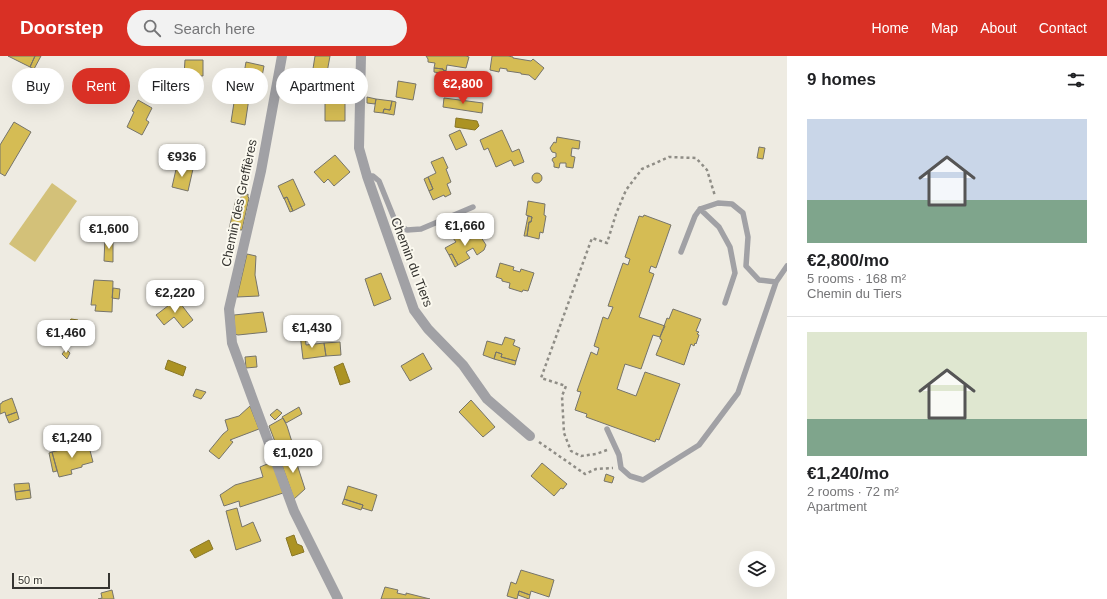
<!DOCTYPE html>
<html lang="en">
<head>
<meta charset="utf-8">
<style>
  body { margin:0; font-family:Arial,sans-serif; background:#f2f2f2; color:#202124; height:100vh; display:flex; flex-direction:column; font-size:15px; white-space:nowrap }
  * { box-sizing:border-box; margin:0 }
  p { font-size:13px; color:#757577 }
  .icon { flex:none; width:22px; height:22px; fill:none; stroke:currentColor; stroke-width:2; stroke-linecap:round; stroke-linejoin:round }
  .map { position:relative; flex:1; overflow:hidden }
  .drawer { display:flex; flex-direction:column; background:#fff; width:320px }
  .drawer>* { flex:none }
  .top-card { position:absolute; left:12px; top:12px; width:380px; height:36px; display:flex; gap:8px }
  .tools { position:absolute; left:739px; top:495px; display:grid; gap:8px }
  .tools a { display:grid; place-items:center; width:36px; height:36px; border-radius:50%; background:#fff; box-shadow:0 4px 16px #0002; font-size:20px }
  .scale { position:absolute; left:12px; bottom:10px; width:98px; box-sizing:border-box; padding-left:4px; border:2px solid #363531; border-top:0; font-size:11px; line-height:14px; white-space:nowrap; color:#363531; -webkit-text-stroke:3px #fbf9ef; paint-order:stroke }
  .price { position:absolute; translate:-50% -34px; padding:0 9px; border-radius:8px; background:#fff; color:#222; font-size:13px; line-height:26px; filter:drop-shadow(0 1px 2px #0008) }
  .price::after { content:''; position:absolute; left:50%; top:24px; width:12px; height:9px; margin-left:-6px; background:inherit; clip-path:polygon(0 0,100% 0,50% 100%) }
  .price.active { background:#d93025; color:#fff }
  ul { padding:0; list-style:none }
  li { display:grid; align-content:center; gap:8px; height:212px; padding:0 20px }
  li+li { border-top:1px solid #e0e0e0 }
  li span { display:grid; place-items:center; height:124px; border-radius:0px; color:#555 }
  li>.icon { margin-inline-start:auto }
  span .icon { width:72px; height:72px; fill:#fffc; stroke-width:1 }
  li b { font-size:17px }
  h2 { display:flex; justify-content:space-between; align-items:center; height:48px; padding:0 20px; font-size:17px }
  .pill { padding:0 14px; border-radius:18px; background:#fff; box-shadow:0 4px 16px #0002; font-size:14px; line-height:36px }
  .pill.active { background:#d93025; color:#fff }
  header { display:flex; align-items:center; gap:24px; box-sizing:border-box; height:56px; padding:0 20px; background:#d93025; color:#fff }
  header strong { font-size:19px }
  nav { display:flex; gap:22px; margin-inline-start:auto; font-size:14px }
  .search { width:280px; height:36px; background:#f2f2f2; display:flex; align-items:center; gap:10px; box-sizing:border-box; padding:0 14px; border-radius:22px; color:#757577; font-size:15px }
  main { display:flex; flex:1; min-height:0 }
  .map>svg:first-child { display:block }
</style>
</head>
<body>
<header>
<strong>Doorstep</strong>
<div class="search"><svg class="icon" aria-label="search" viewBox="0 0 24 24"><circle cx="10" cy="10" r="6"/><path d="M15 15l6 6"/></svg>Search here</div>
<nav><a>Home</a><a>Map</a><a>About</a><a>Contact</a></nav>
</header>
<main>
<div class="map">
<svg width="787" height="543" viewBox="0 0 787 543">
  <rect width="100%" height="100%" fill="#eeebe2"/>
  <path fill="#d3c179" d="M52,127L77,145L35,206L9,188Z"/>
  <path fill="#ac9323" stroke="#897727" d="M456,62L477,65L479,70L475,74L455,71Z
    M71,263L78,264L81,270L68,287L59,279Z
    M168,304L186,311L183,320L165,313Z
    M343,307L350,326L340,329L334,311Z
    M294,479L297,488L302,490L304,496L292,500L286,482Z
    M209,484L213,493L195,502L190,494Z"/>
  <path fill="#d5bc54" stroke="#76746b" d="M8,0H35L30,11Z
    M35,0H41L34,13L30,11Z
    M315,0H330L326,22L312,19Z
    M426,0H466L469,1L466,12L447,9L446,15L443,14V13L434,12L435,7L428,6V3Z
    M492,0H508L513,1V2L531,5L533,3L544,12L535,24L529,19L521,18V17L507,15V13L500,12L499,16L490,14Z
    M185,4H203V20L184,19Z
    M246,6L264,10L261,26L243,23Z
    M434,12L443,13V14L446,15V18L434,16Z
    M398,25L416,28L413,44L396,41Z
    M333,38H345V65H325V43L333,44Z
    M235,40L249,42L245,69L231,66Z
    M367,41L376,43L375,48L367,47Z
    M444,42L483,47L482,57L443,51Z
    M376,43L392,45L390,54L384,53L383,57L374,56Z
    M138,44L152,52L146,64L149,66L142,79L127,71L134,56L132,55Z
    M392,45L396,46L394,59L383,57L384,53L390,54Z
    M14,66L31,76L5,120L0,117V89Z
    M460,74L467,89L456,94L449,79Z
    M502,74L512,96L519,93L524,106L514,110L511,104L496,111L488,92L484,94L480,84Z
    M557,81L580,85L579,93L572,92L571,100L575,101L573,112L566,111V107H560L559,112L554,111V107L552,104L553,102L556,101V97L552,96L550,92L554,86L556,87Z
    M759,91L765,92L763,103L757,102Z
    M335,99L350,116L334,130L328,123L324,127L314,116Z
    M443,101L448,112L446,113L451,126L447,128L451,138L445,141L444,139L433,144L429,135L433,133L428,121L436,117L431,106Z
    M177,109L193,113L188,135L172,131Z
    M532 122a5 5 0 1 1 10 0a5 5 0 1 1-10 0Z
    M428,121L433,133L429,135L424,123Z
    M293,123L305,149L293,155L287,141L284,143L278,130Z
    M248,138V141L249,142L242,174L229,173L236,143Z
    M287,141L293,155L290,156L284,142Z
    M528,145L545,148L544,159L546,160L543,177L540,176L539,183L527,180L529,166H531L532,161L526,159Z
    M644,159L671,169L656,212L651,210L649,216L654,218L639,261L665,270L660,281L653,279L641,313L625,308L617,333L636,340L645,316L680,328L659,384L656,383L655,386L586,361L587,358L575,354L581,336L577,335L591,296L597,299L599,292L594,290L603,261L608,263L613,251L608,250L623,207L628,209L630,203L625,201L639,160L643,161Z
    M528,160L532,161L531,166H529L527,180H524Z
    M106,164L121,165V182L105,181Z
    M464,176L468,184L479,178L486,189L484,194L477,199L473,192L466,196L470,202L458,209L452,198L449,199L445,192L456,186L453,182Z
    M105,181L113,182V206L104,205Z
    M247,198L256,200L255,219L259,240L237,241Z
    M452,198L458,209L455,211L449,199Z
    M500,207L514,211L513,214L520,216L521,213L534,217L528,235L523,234L522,236L509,232L510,227L502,225V223L496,221Z
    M381,217L391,243L374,250L365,223Z
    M94,224L113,225L112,256L95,255L96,249H91Z
    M113,232L120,233L119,243L112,242Z
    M177,243L193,264L183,272L174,261L164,269L156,259Z
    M673,253L701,263L696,275L699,276L697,278L699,279L696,288L695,287L694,290L691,288L684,309L656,299L662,284L660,283V281L667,262L669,263Z
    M263,256L267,276L238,279L235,278L234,259Z
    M300,278H305L306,289L324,287L326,300L303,303Z
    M505,281L515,284L513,289L520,292L516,305L501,301L502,298L496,296L494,303L483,299L487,285L502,289Z
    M340,286L341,299L326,300L324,287Z
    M66,293L70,297L67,303L62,298Z
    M496,296L502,298L501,301L516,305L515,309L494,303Z
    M423,297L432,313L410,325L401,310Z
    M256,300L257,311L246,312L245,301Z
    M196,333L206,336L201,343L193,340Z
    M12,342L17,356L6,360L5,356L0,358V348L2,347V346Z
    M471,344L495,371L483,381L459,356Z
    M250,350L259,373L230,384L233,386L219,403L209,395L223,378L228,374L225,364L239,360Z
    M299,351L302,358L286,367L282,361Z
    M277,353L282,357L275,364L270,359Z
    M17,356L19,363L9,367L6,360Z
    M283,362L287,370L292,386L277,391L269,370Z
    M88,387L93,406L82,409V411L71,414L72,418L59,421L52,396Z
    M52,396L57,415L53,416L49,397Z
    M293,396L305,433L294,443L279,401Z
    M272,406L283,437L240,451L239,445L224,450L220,439L235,429L263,421L260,411Z
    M542,407L567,428L563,433L561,432L554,440L531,420Z
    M606,418L614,421L612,427L604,425Z
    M29,427L30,434L15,436L14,428Z
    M348,430L377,439L372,455L362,452L363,449L344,443Z
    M30,434L31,442L16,444L15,436Z
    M344,443L363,449L361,454L342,448Z
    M237,452L242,471L253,466L261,485L236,494L226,455Z
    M521,514L554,524L549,541L531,535L530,539L519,535L517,543L507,540L511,526L516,528Z
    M385,531L398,534L397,537L406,539V537L430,543H381Z
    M112,534L114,543H98L102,542L101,537Z
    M519,535L530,539L529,543L518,539Z"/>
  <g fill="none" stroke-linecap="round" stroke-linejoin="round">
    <path stroke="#8f8d86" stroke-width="2.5" stroke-dasharray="3 3" stroke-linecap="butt" d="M539,386L585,418L596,413L613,412
      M607,394L596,398L581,400L571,395L564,377L562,340L566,330L541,322L592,182L607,187L616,158L626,134L642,113L669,101L696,102L707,114L715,140"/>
    <path stroke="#a1a1a5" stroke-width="5.5" d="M367,120H373L379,125L396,167L407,174L421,173L473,151
      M700,153L719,171L730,191L735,217L725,247
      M681,196L695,160L700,153L718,147L732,148L743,157L748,181L746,210L759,224L776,226L787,210
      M607,373L619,399L621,412L630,420L643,424L699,389L738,337L776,226"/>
    <path stroke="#a1a1a5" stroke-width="10" d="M282,0L261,115L229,253L232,287L294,455L338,543
      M361,0L359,92L367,120L414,254L428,273L463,309L487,343L530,380"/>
  </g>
  <g text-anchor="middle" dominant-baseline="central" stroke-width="4" stroke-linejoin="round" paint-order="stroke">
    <g font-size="13" fill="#363531" stroke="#fbf9ef">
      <text transform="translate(239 147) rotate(-78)">Chemin des Greffières</text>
      <text transform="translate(412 206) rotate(69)">Chemin du Tiers</text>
    </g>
  </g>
</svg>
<div class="tools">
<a><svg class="icon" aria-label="layers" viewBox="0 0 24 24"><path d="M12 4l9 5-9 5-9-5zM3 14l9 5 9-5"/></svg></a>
</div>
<div class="scale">50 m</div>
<b class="price active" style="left:463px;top:49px">€2,800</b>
<b class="price" style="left:182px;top:122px">€936</b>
<b class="price" style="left:465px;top:191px">€1,660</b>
<b class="price" style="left:109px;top:194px">€1,600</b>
<b class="price" style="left:175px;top:258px">€2,220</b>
<b class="price" style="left:312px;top:293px">€1,430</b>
<b class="price" style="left:66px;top:298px">€1,460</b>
<b class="price" style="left:72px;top:403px">€1,240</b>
<b class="price" style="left:293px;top:418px">€1,020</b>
<div class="top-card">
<a class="pill">Buy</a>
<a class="pill active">Rent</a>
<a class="pill">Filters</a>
<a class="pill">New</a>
<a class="pill">Apartment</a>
</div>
</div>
<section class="drawer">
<h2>9 homes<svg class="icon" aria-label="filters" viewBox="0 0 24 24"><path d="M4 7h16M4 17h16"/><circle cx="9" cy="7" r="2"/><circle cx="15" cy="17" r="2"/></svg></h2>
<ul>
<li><span style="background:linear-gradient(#c9d6e8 65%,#7fa58c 0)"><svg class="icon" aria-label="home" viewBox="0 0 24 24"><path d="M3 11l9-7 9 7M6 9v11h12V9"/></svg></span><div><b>€2,800/mo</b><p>5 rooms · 168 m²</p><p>Chemin du Tiers</p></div></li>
<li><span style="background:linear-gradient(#dfe7d0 70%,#7fa58c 0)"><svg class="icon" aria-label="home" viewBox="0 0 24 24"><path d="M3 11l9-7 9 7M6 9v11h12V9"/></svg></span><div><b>€1,240/mo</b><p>2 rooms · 72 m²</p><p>Apartment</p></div></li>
</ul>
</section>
</main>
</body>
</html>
